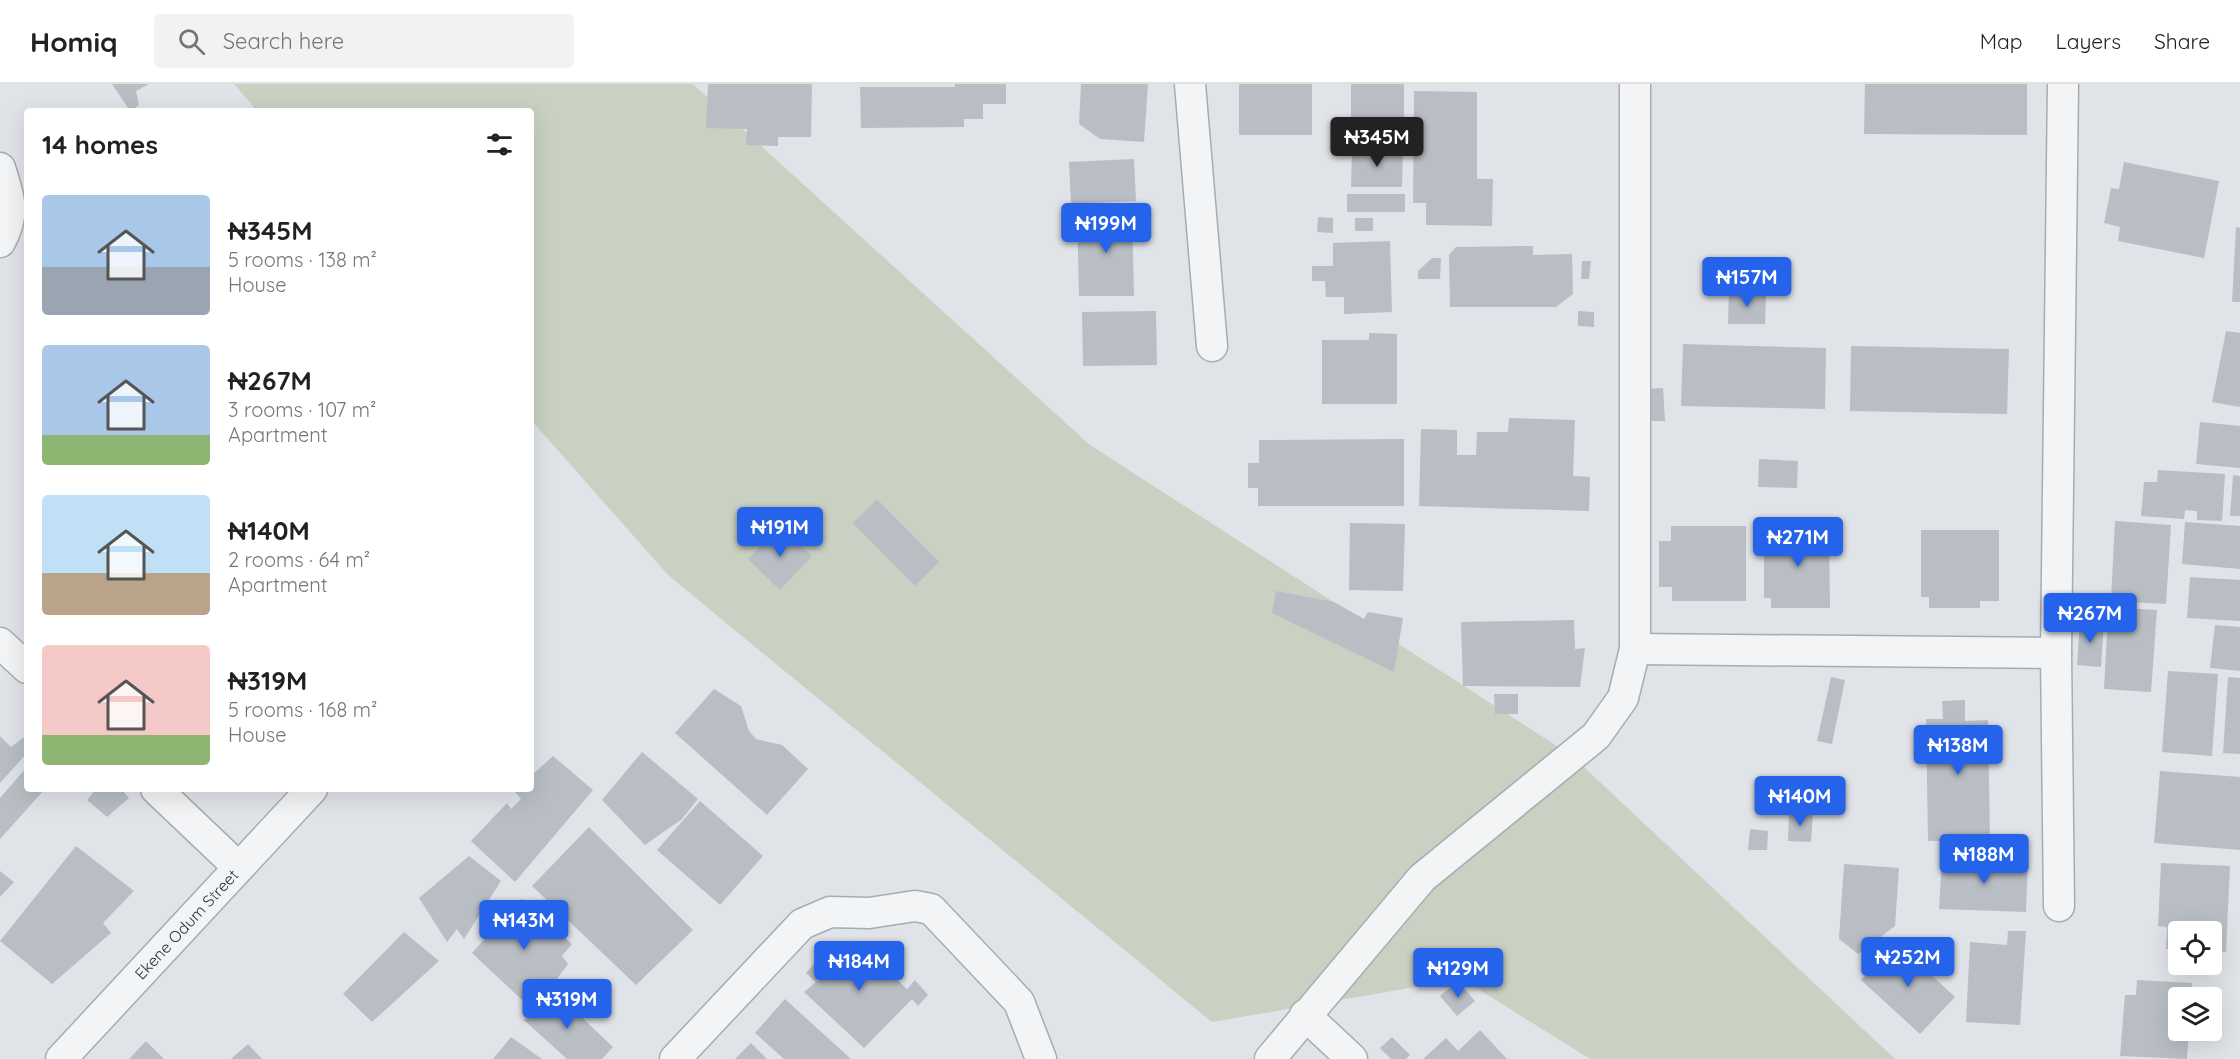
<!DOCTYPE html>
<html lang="en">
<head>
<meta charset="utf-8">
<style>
  body { margin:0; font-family:Quicksand,sans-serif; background:#f2f2f2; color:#222; height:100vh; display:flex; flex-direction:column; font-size:22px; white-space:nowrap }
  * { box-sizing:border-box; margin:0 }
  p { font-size:20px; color:#767676 }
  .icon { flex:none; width:33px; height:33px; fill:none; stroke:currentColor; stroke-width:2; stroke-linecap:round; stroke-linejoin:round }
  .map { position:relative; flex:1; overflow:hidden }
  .sheet { position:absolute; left:24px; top:24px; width:510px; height:684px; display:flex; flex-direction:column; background:#fff; border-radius:6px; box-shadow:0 6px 24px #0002 }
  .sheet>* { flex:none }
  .tools { position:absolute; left:2168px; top:837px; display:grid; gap:12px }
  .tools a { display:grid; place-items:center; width:54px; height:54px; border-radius:6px; background:#fff; box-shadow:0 6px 24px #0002; font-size:30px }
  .price { position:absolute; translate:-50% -51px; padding:0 14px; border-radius:6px; background:#2563eb; color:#fff; font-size:20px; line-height:39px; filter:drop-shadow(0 2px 3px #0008) }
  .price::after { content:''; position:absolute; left:50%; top:36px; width:18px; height:14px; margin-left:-9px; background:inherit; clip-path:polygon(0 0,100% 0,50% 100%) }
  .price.current { background:#222; color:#fff }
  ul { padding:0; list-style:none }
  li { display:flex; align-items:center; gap:18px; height:150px; padding:0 18px }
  li span { display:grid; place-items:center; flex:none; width:168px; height:120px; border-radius:6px; color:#555 }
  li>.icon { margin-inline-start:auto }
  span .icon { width:72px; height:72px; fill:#fffc; stroke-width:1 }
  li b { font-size:26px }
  h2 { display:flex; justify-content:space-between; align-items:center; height:72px; padding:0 18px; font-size:26px }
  header { display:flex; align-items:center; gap:36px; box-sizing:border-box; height:84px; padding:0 30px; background:#fff; border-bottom:2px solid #e0e0e0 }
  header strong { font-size:28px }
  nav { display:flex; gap:33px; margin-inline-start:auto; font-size:21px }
  .search { width:420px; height:54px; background:#f2f2f2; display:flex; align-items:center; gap:15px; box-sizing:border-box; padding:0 21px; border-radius:6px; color:#767676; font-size:22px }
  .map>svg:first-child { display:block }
</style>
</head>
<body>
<header>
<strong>Homiq</strong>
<div class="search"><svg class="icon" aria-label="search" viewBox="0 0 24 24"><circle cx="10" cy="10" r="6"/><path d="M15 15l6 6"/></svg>Search here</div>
<nav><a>Map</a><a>Layers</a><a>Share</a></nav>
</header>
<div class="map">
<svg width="2240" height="975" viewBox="0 0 2240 975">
  <rect width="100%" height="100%" fill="#e0e4e8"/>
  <path fill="#c8d1c2" d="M234,0H693L1090,361L1571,671L1895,975H1590L1462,895L1212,938L669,492L531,336V27H257Z"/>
  <path fill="#b8bec4" d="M112,0H149L136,7L139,21L130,27Z
    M708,0H812L811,53H778V62L746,61L747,45L706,44Z
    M955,0H1006V20H983V35H964V43L861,44L860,3H955Z
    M1081,0H1148L1144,58L1100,55L1079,40Z
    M1239,0H1312V51H1239Z
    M1351,0H1404V55H1351Z
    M1865,0H2027V51L1864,50Z
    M1414,7L1477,8V95H1493L1492,142L1426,141V119H1413Z
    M1352,65L1403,66L1402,103H1351Z
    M1134,75L1136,117L1071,120L1069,78Z
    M2124,78L2219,97L2204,174L2118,157L2120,143L2104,139L2111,104L2119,105Z
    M1347,110H1405V128H1347Z
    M1132,127L1134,212H1079L1077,128Z
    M1318,133L1333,134V149L1317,148Z
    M1355,134H1373V147H1355Z
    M2236,143L2240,144V218H2232Z
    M1390,157L1392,228L1344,230V213H1326L1325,197H1312V182H1333V159Z
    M1533,162V171L1572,170L1573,210L1556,223H1450L1449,171L1456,163Z
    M1432,174H1441L1440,195H1418V187Z
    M1582,177H1591L1589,195H1581Z
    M1729,208L1766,209L1765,240H1728Z
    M1156,227L1157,281L1083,282L1082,228Z
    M1578,227L1594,228V243L1578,242Z
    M2226,247L2240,249V323L2212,318Z
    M1369,249L1397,250V320H1322V256H1369Z
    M1683,260L1826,264L1825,325L1681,322Z
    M1851,262L2009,265L2007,330L1850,327Z
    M1663,304L1665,337H1645L1644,305Z
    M1509,334L1575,336L1573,392L1590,393L1589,427L1419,422L1421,345L1457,346V371H1476L1477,348H1508Z
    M2200,338L2240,342V384L2196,380Z
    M1404,355V422H1258V404H1248V379H1259V356Z
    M1759,375L1798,377L1797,404L1758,403Z
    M2158,386L2225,390L2222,437L2197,436V427L2185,426L2184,435L2141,432L2144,398H2157Z
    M2233,391L2240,392V432H2230Z
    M877,415L939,478L915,502L853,439Z
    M2115,437L2171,441L2166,520L2111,517Z
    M2185,438L2240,442V485L2182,480Z
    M1350,439L1405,440L1403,507L1349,506Z
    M780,442L812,472L780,506L748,475Z
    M1671,442H1746V517H1672V503H1659V457H1671Z
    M1772,444H1829L1830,524H1771V514H1764V457H1772Z
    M1921,446H1999V517H1980V524H1929V513H1921Z
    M2190,493L2240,496V537L2187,534Z
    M1276,507L1334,518L1364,535L1368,528L1403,534L1394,588L1272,529Z
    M2084,517L2106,518V523L2157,526L2151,608L2104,605L2108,532L2083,531Z
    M1574,536L1575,565L1585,564L1580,603L1463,602L1461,538Z
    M2080,538L2104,540L2101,583L2077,581Z
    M2215,541L2240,543V587L2210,584Z
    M2168,587L2218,590L2212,672L2162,668Z
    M1831,593L1845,596L1832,660L1817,657Z
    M2228,593L2240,594V670L2223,669Z
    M714,605L741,622L749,647L756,655L782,661L808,685L767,731L675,649Z
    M1494,610H1518V630H1495Z
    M1965,616V637L1988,636L1990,756L1928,757L1926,635H1943L1942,617Z
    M27,651V669L0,699V652L11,663Z
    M642,668L698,715L682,735L645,761L602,716Z
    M553,672L593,706L515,798L471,757L507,719L511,725L521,715L515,708L518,705H531V692Z
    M27,683V705H45L0,755V714Z
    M2160,687L2240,693V766L2154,759Z
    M96,705H121L129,714L107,733L87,716Z
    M700,717L763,772L720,821L657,766Z
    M1789,728L1813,729L1811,758L1788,757Z
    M589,743L693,846L636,901L532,802Z
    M1750,745L1768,747L1767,766H1748Z
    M76,762L134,807L103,839L111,849L52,900L0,857Z
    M469,772L501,797L464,855L457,845L447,858L419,814Z
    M1942,774L2028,777L2026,828L1939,825Z
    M2161,779L2230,782L2226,868L2211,867V848H2178V865H2166L2167,843L2158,842Z
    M1844,780L1899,784L1895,842L1858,870L1839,855Z
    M0,787L14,798L0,813Z
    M521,815L572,860L562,872L568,880L548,907L537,899L522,916L472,869Z
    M2008,847H2026L2020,941L1966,938L1970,858L2007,861Z
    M404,848L439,877L372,938L343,910Z
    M854,856L907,905L915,896L928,911L918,922L912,915L864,964L804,908L816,898L806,889L827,864L836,875Z
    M1896,858L1955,913L1920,950L1861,896Z
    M2137,896L2192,899L2191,914H2178V946H2189L2187,975L2120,972L2125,911H2136Z
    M1458,897L1475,917L1457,932L1440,912Z
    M554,907L613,963L602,975H567L524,936Z
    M785,915L851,975H784L755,949Z
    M1480,946L1507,975H1423L1446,954L1458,967Z
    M511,953L542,975H493Z
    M1392,953L1410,971L1406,975H1391L1380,964Z
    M146,957L164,975H129Z
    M751,959L767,975H735Z
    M248,960L262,975H231Z"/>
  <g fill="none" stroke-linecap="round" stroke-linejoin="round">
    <defs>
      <g id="street">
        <path d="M1190,0L1212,262"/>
        <path d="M0,84C9,113 16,129 0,158"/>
        <path d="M0,559L27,584"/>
        <path d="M1635,565L2056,569"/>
        <path d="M156,705L238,783"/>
        <path d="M2059,822L2056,569L2063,0"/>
        <path d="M1305,931L1352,975"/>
        <path id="s1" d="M61,975L312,705"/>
        <path d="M675,975L802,840L830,828L869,829L915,822L931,825L1019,918L1041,975"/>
        <path d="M1270,975L1422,794L1596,652L1623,614L1635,565V0"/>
      </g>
    </defs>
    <use href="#street" stroke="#a6acb2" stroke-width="33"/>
    <use href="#street" stroke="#f2f4f6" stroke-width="30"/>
  </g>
  <g text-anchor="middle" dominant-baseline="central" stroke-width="4.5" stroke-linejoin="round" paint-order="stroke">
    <g font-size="16" fill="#2a343e" stroke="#eff3f5">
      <text stroke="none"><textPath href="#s1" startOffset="184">Ekene Odum Street</textPath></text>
    </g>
  </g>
</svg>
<div class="tools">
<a><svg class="icon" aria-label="locate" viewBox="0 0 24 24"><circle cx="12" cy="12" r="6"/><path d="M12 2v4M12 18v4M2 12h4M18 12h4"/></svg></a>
<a><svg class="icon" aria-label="layers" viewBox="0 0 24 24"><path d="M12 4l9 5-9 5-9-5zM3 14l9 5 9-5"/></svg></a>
</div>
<b class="price current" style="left:1377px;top:84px">₦345M</b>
<b class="price" style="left:1106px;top:170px">₦199M</b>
<b class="price" style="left:1747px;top:224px">₦157M</b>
<b class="price" style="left:780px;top:474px">₦191M</b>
<b class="price" style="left:1798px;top:484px">₦271M</b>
<b class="price" style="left:2090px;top:560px">₦267M</b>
<b class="price" style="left:1958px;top:692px">₦138M</b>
<b class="price" style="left:1800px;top:743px">₦140M</b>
<b class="price" style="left:1984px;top:801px">₦188M</b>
<b class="price" style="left:524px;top:867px">₦143M</b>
<b class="price" style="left:1908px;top:904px">₦252M</b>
<b class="price" style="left:859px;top:908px">₦184M</b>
<b class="price" style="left:1458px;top:915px">₦129M</b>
<b class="price" style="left:567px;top:946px">₦319M</b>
<section class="sheet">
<h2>14 homes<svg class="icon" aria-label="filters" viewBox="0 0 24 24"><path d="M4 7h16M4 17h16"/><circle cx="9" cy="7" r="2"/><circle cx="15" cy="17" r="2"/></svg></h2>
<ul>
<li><span style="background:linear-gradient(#a9c7e8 60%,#9aa5b1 0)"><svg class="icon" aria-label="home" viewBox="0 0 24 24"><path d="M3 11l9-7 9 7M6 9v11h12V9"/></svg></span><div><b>₦345M</b><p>5 rooms · 138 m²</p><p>House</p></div></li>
<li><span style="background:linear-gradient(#a9c7e8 75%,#8fb573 0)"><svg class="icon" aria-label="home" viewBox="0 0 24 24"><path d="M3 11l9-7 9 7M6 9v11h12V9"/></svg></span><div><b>₦267M</b><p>3 rooms · 107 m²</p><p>Apartment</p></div></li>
<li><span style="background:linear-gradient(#bfe0f5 65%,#b9a48a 0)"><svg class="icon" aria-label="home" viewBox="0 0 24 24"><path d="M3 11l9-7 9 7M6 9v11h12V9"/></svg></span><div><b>₦140M</b><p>2 rooms · 64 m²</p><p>Apartment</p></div></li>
<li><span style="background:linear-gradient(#f6c9c9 75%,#8fb573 0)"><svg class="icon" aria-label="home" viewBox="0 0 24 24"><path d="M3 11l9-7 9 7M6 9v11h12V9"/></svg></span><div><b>₦319M</b><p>5 rooms · 168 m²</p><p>House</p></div></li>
</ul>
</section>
</div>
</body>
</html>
